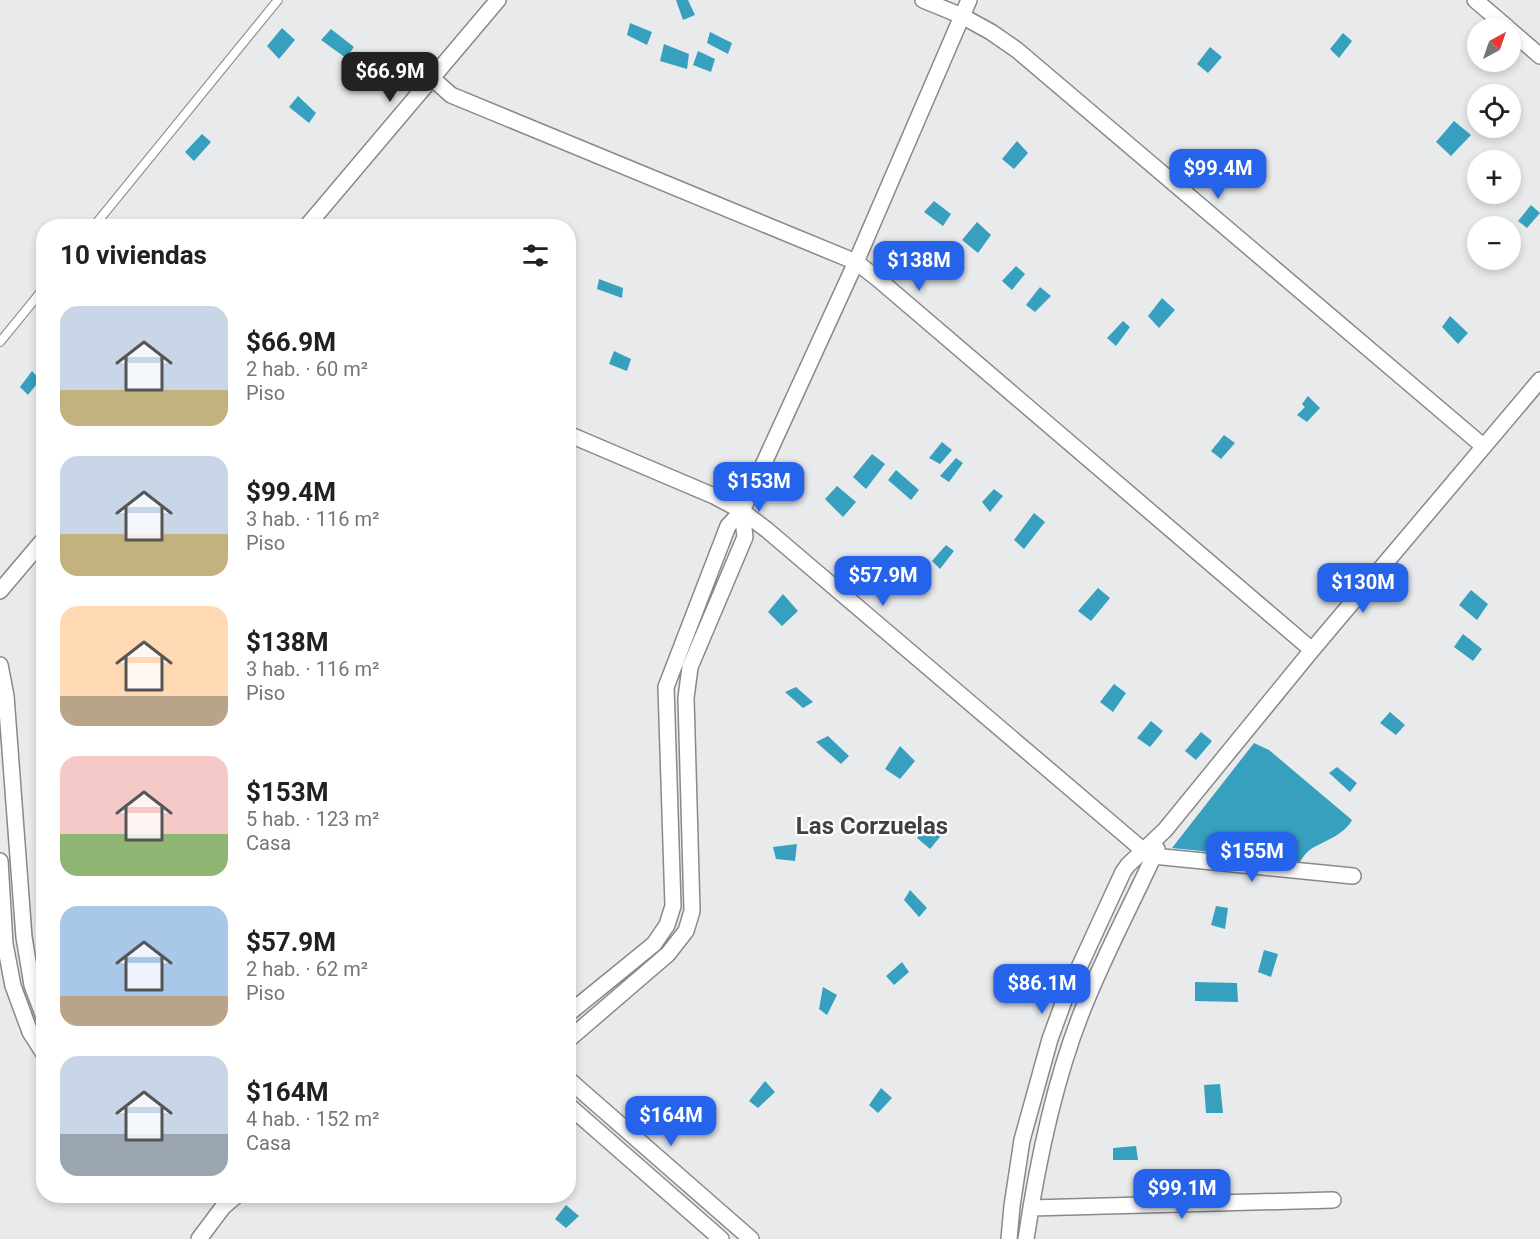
<!DOCTYPE html>
<html lang="es">
<head>
<meta charset="utf-8">
<style>
  body { margin:0; font-family:Roboto,sans-serif; background:#f2f2f2; color:#202124; height:100vh; display:flex; flex-direction:column; font-size:22px; white-space:nowrap }
  * { box-sizing:border-box; margin:0 }
  p { font-size:20px; color:#757577 }
  .icon { flex:none; width:33px; height:33px; fill:none; stroke:currentColor; stroke-width:2; stroke-linecap:round; stroke-linejoin:round }
  .map { position:relative; flex:1; overflow:hidden }
  .drawer { position:absolute; left:36px; top:219px; width:540px; height:984px; display:flex; flex-direction:column; background:#fff; border-radius:24px; box-shadow:0 3px 9px #0003 }
  .drawer>* { flex:none }
  .needle { width:39px; rotate:40deg }
  .buttons { position:absolute; left:1467px; top:18px; display:grid; gap:12px }
  .buttons a { display:grid; place-items:center; width:54px; height:54px; border-radius:50%; background:#fff; box-shadow:0 3px 9px #0003; font-size:30px }
  .price { position:absolute; translate:-50% -51px; padding:0 14px; border-radius:12px; background:#2563eb; color:#fff; font-size:20px; line-height:39px; filter:drop-shadow(0 2px 3px #0008) }
  .price::after { content:''; position:absolute; left:50%; top:36px; width:18px; height:14px; margin-left:-9px; background:inherit; clip-path:polygon(0 0,100% 0,50% 100%) }
  .price.selected { background:#222; color:#fff }
  ul { padding:0; list-style:none }
  li { display:flex; align-items:center; gap:18px; height:150px; padding:0 24px }
  li span { display:grid; place-items:center; flex:none; width:168px; height:120px; border-radius:18px; color:#555 }
  li>.icon { margin-inline-start:auto }
  span .icon { width:72px; height:72px; fill:#fffc; stroke-width:1 }
  li b { font-size:26px }
  h2 { display:flex; justify-content:space-between; align-items:center; height:72px; padding:0 24px; font-size:26px }
  .map>svg:first-child { display:block }
</style>
</head>
<body>
<div class="map">
<svg width="1540" height="1239" viewBox="0 0 1540 1239">
  <rect width="100%" height="100%" fill="#e9eaec"/>
  <path fill="#37a0be" d="M676,0H688L695,15L683,20Z
    M630,23L652,32L647,45L627,35Z
    M282,28L295,40L279,59L267,46Z
    M331,29L354,47L346,58L321,40Z
    M710,32L732,43L728,54L707,43Z
    M1343,33L1352,41L1339,58L1330,49Z
    M664,44L689,54L687,69L660,61Z
    M1210,47L1222,57L1208,73L1197,64Z
    M698,51L715,59L711,72L693,65Z
    M298,96L316,113L309,123L289,107Z
    M1454,121L1471,135L1451,156L1436,142Z
    M202,134L211,142L194,161L185,152Z
    M1017,141L1028,153L1014,169L1002,159Z
    M934,201L951,214L943,226L924,212Z
    M1531,205L1540,213L1527,228L1518,221Z
    M977,222L991,235L978,253L962,240Z
    M1016,266L1025,274L1012,290L1002,281Z
    M599,279L623,288L622,298L597,289Z
    M1040,287L1051,296L1035,312L1026,305Z
    M1162,298L1175,310L1159,328L1148,316Z
    M1450,316L1468,333L1458,344L1442,327Z
    M1123,321L1130,327L1116,346L1107,338Z
    M614,351L631,359L627,371L609,364Z
    M32,371L40,380L28,395L20,387Z
    M1308,396L1320,408L1307,422L1297,415L1305,407L1302,404Z
    M1224,435L1235,443L1221,459L1211,451Z
    M942,442L952,450L940,464L929,458Z
    M872,454L885,464L866,489L853,477Z
    M956,458L963,463L949,482L940,476Z
    M896,470L919,490L911,500L888,480Z
    M837,486L856,502L843,517L825,499Z
    M994,489L1003,496L990,512L982,502Z
    M1034,513L1045,522L1024,549L1014,540Z
    M946,545L954,551L940,569L932,561Z
    M1098,588L1110,598L1091,621L1078,611Z
    M1471,590L1488,604L1477,620L1459,605Z
    M783,594L798,611L782,626L768,612Z
    M1463,634L1482,649L1473,661L1454,647Z
    M1114,684L1126,693L1113,712L1100,702Z
    M796,687L813,702L803,708L785,692Z
    M1390,712L1405,725L1396,735L1380,723Z
    M1151,721L1163,731L1150,747L1137,738Z
    M1201,732L1212,741L1196,760L1185,751Z
    M828,736L849,756L841,764L816,742Z
    M1254,743L1269,750L1352,820C1344,835 1324,841 1311,849C1306,852 1302,859 1298,864L1231,854L1172,848Z
    M900,746L915,761L900,779L885,769Z
    M1337,767L1357,783L1350,792L1329,773Z
    M933,820L944,832L930,849L917,838Z
    M797,844L795,861L776,859L773,847Z
    M910,890L927,908L919,917L904,900Z
    M1216,906L1228,908L1225,929L1211,925Z
    M1264,950L1278,954L1271,977L1258,972Z
    M902,962L909,972L894,985L886,976Z
    M1195,982L1237,983L1238,1002L1195,1001Z
    M823,987L837,995L827,1015L819,1009Z
    M765,1081L775,1092L758,1108L749,1101Z
    M1220,1084L1223,1113H1206L1204,1085Z
    M881,1088L892,1098L878,1113L869,1105Z
    M1136,1146L1138,1160H1113V1148Z
    M566,1205L579,1216L566,1228L555,1219Z"/>
  <g fill="none" stroke-linecap="round" stroke-linejoin="round">
    <defs>
      <path id="lane" d="M94,226L278,0
        M0,342L44,288"/>
      <path id="street" d="M923,0L962,16L991,32L1017,50L1483,446
        M1475,0L1508,28
        M1510,30L1540,56
        M432,78L451,95L856,262L878,279L1312,650
        M307,226L498,0
        M568,434L714,496L742,511L767,530L1144,851L1153,856L1353,876
        M742,511L856,262L969,0
        M0,591L44,539
        M0,665L6,696L24,937L32,985L44,1017
        M0,861L5,944L13,986L30,1032L44,1054
        M568,1014L654,944L667,925L673,906L666,687L728,526L742,511L745,537L690,667L686,698L692,911L686,931L668,954L568,1040
        M568,1079L751,1239
        M568,1105L721,1239
        M1031,1208L1333,1200
        M199,1239L223,1207L236,1196
        M1009,1239L1012,1206L1022,1140L1050,1039L1065,998L1123,872L1128,865L1165,830L1312,650L1540,380
        M1026,1239C1037,1165 1054,1083 1081,1014C1103,957 1132,904 1157,849"/>
    </defs>
    <use href="#lane" stroke="#88898b" stroke-width="10"/>
    <use href="#street" stroke="#88898b" stroke-width="18"/>
    <use href="#lane" stroke="#fff" stroke-width="8"/>
    <use href="#street" stroke="#fff" stroke-width="15"/>
  </g>
  <g text-anchor="middle" dominant-baseline="central" stroke-width="4.5" stroke-linejoin="round" paint-order="stroke">
    <g font-size="24" font-weight="bold" fill="#404142" stroke="#fff">
      <text x="872" y="826">Las Corzuelas</text>
    </g>
  </g>
</svg>
<div class="buttons">
<a><svg class="needle" viewBox="-14 -14 28 28"><path d="M0-13l5 13h-10z" fill="#e53935"/><path d="M0 13l5-13h-10z" fill="#757577"/></svg></a>
<a><svg class="icon" aria-label="locate" viewBox="0 0 24 24"><circle cx="12" cy="12" r="6"/><path d="M12 2v4M12 18v4M2 12h4M18 12h4"/></svg></a>
<a>+</a>
<a>−</a>
</div>
<b class="price selected" style="left:390px;top:103px">$66.9M</b>
<b class="price" style="left:1218px;top:200px">$99.4M</b>
<b class="price" style="left:919px;top:292px">$138M</b>
<b class="price" style="left:759px;top:513px">$153M</b>
<b class="price" style="left:883px;top:607px">$57.9M</b>
<b class="price" style="left:1363px;top:614px">$130M</b>
<b class="price" style="left:1252px;top:883px">$155M</b>
<b class="price" style="left:1042px;top:1015px">$86.1M</b>
<b class="price" style="left:671px;top:1147px">$164M</b>
<b class="price" style="left:1182px;top:1220px">$99.1M</b>
<section class="drawer">
<h2>10 viviendas<svg class="icon" aria-label="filters" viewBox="0 0 24 24"><path d="M4 7h16M4 17h16"/><circle cx="9" cy="7" r="2"/><circle cx="15" cy="17" r="2"/></svg></h2>
<ul>
<li><span style="background:linear-gradient(#c9d6e8 70%,#c2b280 0)"><svg class="icon" aria-label="home" viewBox="0 0 24 24"><path d="M3 11l9-7 9 7M6 9v11h12V9"/></svg></span><div><b>$66.9M</b><p>2 hab. · 60 m²</p><p>Piso</p></div></li>
<li><span style="background:linear-gradient(#c9d6e8 65%,#c2b280 0)"><svg class="icon" aria-label="home" viewBox="0 0 24 24"><path d="M3 11l9-7 9 7M6 9v11h12V9"/></svg></span><div><b>$99.4M</b><p>3 hab. · 116 m²</p><p>Piso</p></div></li>
<li><span style="background:linear-gradient(#ffd9b3 75%,#b9a48a 0)"><svg class="icon" aria-label="home" viewBox="0 0 24 24"><path d="M3 11l9-7 9 7M6 9v11h12V9"/></svg></span><div><b>$138M</b><p>3 hab. · 116 m²</p><p>Piso</p></div></li>
<li><span style="background:linear-gradient(#f6c9c9 65%,#8fb573 0)"><svg class="icon" aria-label="home" viewBox="0 0 24 24"><path d="M3 11l9-7 9 7M6 9v11h12V9"/></svg></span><div><b>$153M</b><p>5 hab. · 123 m²</p><p>Casa</p></div></li>
<li><span style="background:linear-gradient(#a9c7e8 75%,#b9a48a 0)"><svg class="icon" aria-label="home" viewBox="0 0 24 24"><path d="M3 11l9-7 9 7M6 9v11h12V9"/></svg></span><div><b>$57.9M</b><p>2 hab. · 62 m²</p><p>Piso</p></div></li>
<li><span style="background:linear-gradient(#c9d6e8 65%,#9aa5b1 0)"><svg class="icon" aria-label="home" viewBox="0 0 24 24"><path d="M3 11l9-7 9 7M6 9v11h12V9"/></svg></span><div><b>$164M</b><p>4 hab. · 152 m²</p><p>Casa</p></div></li>
</ul>
</section>
</div>
</body>
</html>
